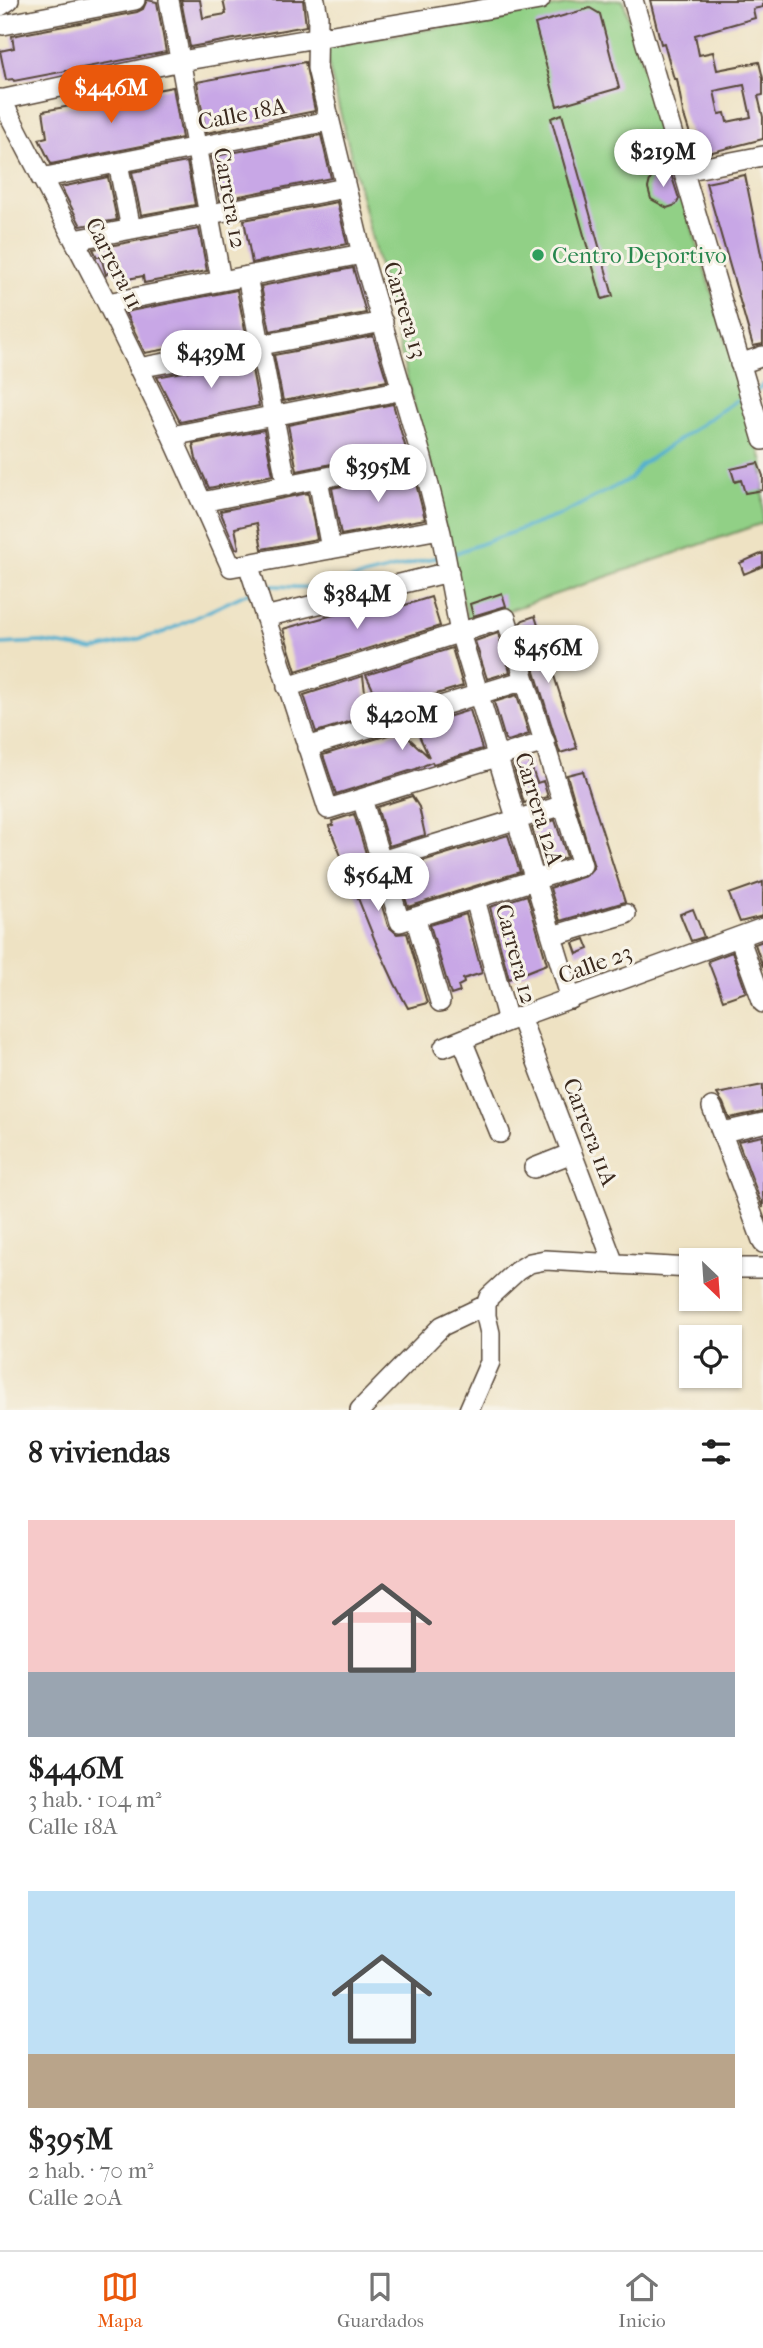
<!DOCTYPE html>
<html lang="es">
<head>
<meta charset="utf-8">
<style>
  body { margin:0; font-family:"IM FELL French Canon",serif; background:#f2f2f2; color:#222; height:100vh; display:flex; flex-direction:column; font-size:26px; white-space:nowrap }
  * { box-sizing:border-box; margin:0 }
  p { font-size:23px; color:#767676 }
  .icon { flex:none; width:38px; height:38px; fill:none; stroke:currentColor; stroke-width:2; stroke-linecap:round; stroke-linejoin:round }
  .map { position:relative; height:1410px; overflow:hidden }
  .panel { display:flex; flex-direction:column; background:#fff; flex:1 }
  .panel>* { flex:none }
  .needle { width:46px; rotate:155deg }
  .buttons { position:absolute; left:679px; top:1248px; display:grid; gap:14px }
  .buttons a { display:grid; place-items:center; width:63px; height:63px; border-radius:0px; background:#fff; box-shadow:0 2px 5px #0004; font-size:35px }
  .price { position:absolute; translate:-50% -60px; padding:0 16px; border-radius:24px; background:#fff; color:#222; font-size:23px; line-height:46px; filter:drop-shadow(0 2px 4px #0008) }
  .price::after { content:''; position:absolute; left:50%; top:42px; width:21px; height:16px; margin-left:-10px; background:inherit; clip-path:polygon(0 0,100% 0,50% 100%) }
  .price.selected { background:#ea580c; color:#fff }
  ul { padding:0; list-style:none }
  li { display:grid; align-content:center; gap:14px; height:371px; padding:0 28px }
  li span { display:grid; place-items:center; height:217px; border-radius:0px; color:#555 }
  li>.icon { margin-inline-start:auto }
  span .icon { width:126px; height:126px; fill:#fffc; stroke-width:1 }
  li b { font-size:30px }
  h2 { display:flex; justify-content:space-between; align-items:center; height:84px; padding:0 28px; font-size:30px }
  .tab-bar { display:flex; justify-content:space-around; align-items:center; height:98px; border-top:2px solid #e0e0e0; background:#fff; font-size:19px; color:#767676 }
  .tab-bar a { display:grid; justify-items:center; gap:4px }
  .tab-bar .selected { color:#ea580c }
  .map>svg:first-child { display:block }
</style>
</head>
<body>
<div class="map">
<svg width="763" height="1410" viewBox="0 0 763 1410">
  <rect width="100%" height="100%" fill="#f7f3e8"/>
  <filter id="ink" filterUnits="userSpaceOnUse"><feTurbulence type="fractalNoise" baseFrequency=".0143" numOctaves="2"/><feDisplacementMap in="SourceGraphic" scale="14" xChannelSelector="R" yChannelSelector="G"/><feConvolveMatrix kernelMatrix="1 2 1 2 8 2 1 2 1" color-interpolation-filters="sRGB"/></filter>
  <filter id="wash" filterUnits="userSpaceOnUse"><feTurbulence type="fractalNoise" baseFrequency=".00686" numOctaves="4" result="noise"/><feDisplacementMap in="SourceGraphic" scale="28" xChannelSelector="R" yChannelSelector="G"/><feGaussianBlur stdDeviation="1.57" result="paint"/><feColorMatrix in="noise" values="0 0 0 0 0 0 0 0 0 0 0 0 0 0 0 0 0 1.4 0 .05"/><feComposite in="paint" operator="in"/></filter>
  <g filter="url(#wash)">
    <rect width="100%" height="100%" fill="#eee2c3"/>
    <path fill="#91d086" stroke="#667d52" stroke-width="2" d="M594,0H623L763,462V523L469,624L324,48Z"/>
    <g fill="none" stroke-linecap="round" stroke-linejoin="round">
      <path stroke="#52b0d0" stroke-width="3.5" d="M758,390L763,384
        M453,554L560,515L630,479L641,465L737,400
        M262,587C272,583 295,589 310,587C353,581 396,567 438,557
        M0,644L41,642L94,650L162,633L250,592"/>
    </g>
    <g id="blocks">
      <path fill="#c8a7e6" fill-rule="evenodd" d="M147,0L157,2L166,52L14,81L13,79L6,80L0,51L14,48L12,36L137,12L143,9Z
        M181,0H200L203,18L226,14L223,0H303L306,26L190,47Z
        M650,0H763V7L753,9L755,18L695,35L699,55L713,52L717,70L759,62L763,78V95L758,96L763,117V139L697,156L683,112L677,79H674L664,43L661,44ZM744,85L751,117L727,122L725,113L719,114L714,91Z
        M590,8L600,14L619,88L557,106L535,24Z
        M305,62L315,111L206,133L197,82Z
        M173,87L182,138L51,164L39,139L47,137L43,111Z
        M562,114L613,296L602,299L551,118Z
        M321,135L331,178L219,200L211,157Z
        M187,162L195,205L141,215L132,172Z
        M666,170L671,174L679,199L676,205L667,208L651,199L648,188L650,180L655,173Z
        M745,175L763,264V344L753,346L706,183Z
        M108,177L117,220L81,226L61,187Z
        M337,202L347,244L252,263L244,220Z
        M199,229L207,271L144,283L143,276L123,280L120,262L106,275L101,257H97L93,249Z
        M353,268L366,313L270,331L261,286Z
        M237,290L246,335L145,353L125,312Z
        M373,336L387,381L283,401L274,355Z
        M250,359L259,406L180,422L157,377Z
        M393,404L406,449L297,471L288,425Z
        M264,430L273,475L209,488L196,459L193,444Z
        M758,463L763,476V490L745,493L741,480L735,482L731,469Z
        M413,472L425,519L341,535L332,488Z
        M308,493L317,539L262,549L257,523L235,528L239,548L236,549L220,511Z
        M763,553V566L744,574L740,563Z
        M502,593L506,606L473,616L470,604Z
        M431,597L440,626L296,671L283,629L383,601L386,611Z
        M535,616L577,748L560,753L520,623L523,620Z
        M498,633L510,672L487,679L475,641Z
        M452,648L463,686L383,710L366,675Z
        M363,676L368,716L316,732L304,695Z
        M517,695L529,734L508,741L505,739L494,702Z
        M470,710L482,749L433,764L432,762L416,769L336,794L323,755L401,731L429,757L415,727Z
        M529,760L537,783L543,781L548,797L524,803L513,765Z
        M583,771L625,902L560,921L550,888L586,876L594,867L567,775Z
        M412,796L419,807L425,835L389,846L377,807Z
        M354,814L388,926L397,934L407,933L427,1003L408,1008L395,984L376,943L329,826L333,825L332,821Z
        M555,820L567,857L543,864L532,828Z
        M508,835L520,872L408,907L396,869Z
        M763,882V916L740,922L729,894Z
        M527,895L547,964L509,979L490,907Z
        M693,909L704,937L691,941L680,914Z
        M466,914L482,973L463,979L464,983L458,986L460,992L451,995L430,925Z
        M585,939L589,949L577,954L573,943Z
        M763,941V967L755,944Z
        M732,952L746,992L723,1000L708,961Z
        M763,1085V1111L729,1118L723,1103L717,1094Z
        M763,1136V1208L738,1141Z"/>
    </g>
  </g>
  <g filter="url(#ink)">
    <use href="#blocks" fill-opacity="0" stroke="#564637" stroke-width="2"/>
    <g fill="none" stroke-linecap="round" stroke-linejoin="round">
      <defs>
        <path id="minor" d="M169,0L221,280
          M315,0L318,16L317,68L362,254L422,458L441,533L460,633L571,999
          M633,0L763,440
          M0,6L9,0
          M3,25L135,0
          M1,99L107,303L172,436L231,567L440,529
          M0,100L181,61L540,0
          M118,163L131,229
          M684,171L763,156
          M41,178L329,121
          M75,240L345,188
          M247,276L287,486
          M107,303L362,254
          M740,364L763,356
          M138,368L383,322
          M172,436L403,390
          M318,479L331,549
          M202,502L422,458
          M248,564L328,809L545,742
          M265,617L449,572
          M287,687L506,618L582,865L400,922L362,799
          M307,747L525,680
          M381,861L564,805
          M475,899L508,1021
          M415,917L440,1002
          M552,936L626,914
          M739,937L763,1003
          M520,1017L614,1264
          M462,1040L500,1133
          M444,1047L508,1021L763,928
          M712,1107L763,1243
          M723,1132L763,1123
          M534,1168L572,1153
          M730,1268H763
          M360,1410L442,1326L486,1305
          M469,1410L490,1362V1333L486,1316V1305L489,1297L517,1271L530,1263L545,1260L691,1268"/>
      </defs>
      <use href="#minor" stroke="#564637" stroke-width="22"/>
      <use href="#minor" stroke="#fff" stroke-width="19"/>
    </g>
  </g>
  <circle fill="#2e9e5b" stroke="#f7f3e8" stroke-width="2.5" cx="538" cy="255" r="7"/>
  <g text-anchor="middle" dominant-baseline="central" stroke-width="6" stroke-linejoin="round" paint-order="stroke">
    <g font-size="23" fill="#3b2a1e" stroke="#f7f3e8">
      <text transform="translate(242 114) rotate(-11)">Calle 18A</text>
      <text transform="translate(230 198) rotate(80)">Carrera 12</text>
      <text transform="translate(114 263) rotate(63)">Carrera 11</text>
      <text transform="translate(405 310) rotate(73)">Carrera 13</text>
      <text transform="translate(539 809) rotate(73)">Carrera 12A</text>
      <text transform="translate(516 954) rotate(75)">Carrera 12</text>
      <text transform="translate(595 964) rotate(-20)">Calle 23</text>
      <text transform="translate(590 1132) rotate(69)">Carrera 11A</text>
    </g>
    <g font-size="23" fill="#27864d" stroke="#f7f3e8" text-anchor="start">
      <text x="552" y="255">Centro Deportivo</text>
    </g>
  </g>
</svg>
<div class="buttons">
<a><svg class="needle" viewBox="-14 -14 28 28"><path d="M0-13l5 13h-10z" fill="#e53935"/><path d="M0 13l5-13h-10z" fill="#767676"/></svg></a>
<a><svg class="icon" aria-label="locate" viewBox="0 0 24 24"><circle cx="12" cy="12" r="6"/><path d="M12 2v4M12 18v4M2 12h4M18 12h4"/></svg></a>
</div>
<b class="price selected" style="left:111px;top:125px">$446M</b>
<b class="price" style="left:663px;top:189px">$219M</b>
<b class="price" style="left:211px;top:390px">$439M</b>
<b class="price" style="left:378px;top:504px">$395M</b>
<b class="price" style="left:357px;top:631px">$384M</b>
<b class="price" style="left:548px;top:685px">$456M</b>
<b class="price" style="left:402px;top:752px">$420M</b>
<b class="price" style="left:378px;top:913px">$564M</b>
</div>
<section class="panel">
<h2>8 viviendas<svg class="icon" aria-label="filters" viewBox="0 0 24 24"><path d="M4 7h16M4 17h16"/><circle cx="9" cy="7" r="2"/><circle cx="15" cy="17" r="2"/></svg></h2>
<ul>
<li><span style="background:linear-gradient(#f6c9c9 70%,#9aa5b1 0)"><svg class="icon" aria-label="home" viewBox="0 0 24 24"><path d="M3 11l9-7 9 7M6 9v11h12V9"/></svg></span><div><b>$446M</b><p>3 hab. · 104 m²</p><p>Calle 18A</p></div></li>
<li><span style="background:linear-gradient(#bfe0f5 75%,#b9a48a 0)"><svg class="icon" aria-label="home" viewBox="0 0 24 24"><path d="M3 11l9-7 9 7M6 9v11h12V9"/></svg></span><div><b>$395M</b><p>2 hab. · 70 m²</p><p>Calle 20A</p></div></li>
</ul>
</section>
<nav class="tab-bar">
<a class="selected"><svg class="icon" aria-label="map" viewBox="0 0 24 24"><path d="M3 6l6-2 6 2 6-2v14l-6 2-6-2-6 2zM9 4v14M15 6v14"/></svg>Mapa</a>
<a><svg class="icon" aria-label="saved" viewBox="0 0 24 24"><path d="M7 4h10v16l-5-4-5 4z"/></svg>Guardados</a>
<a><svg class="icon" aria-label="home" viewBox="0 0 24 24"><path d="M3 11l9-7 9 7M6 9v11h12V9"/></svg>Inicio</a>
</nav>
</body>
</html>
